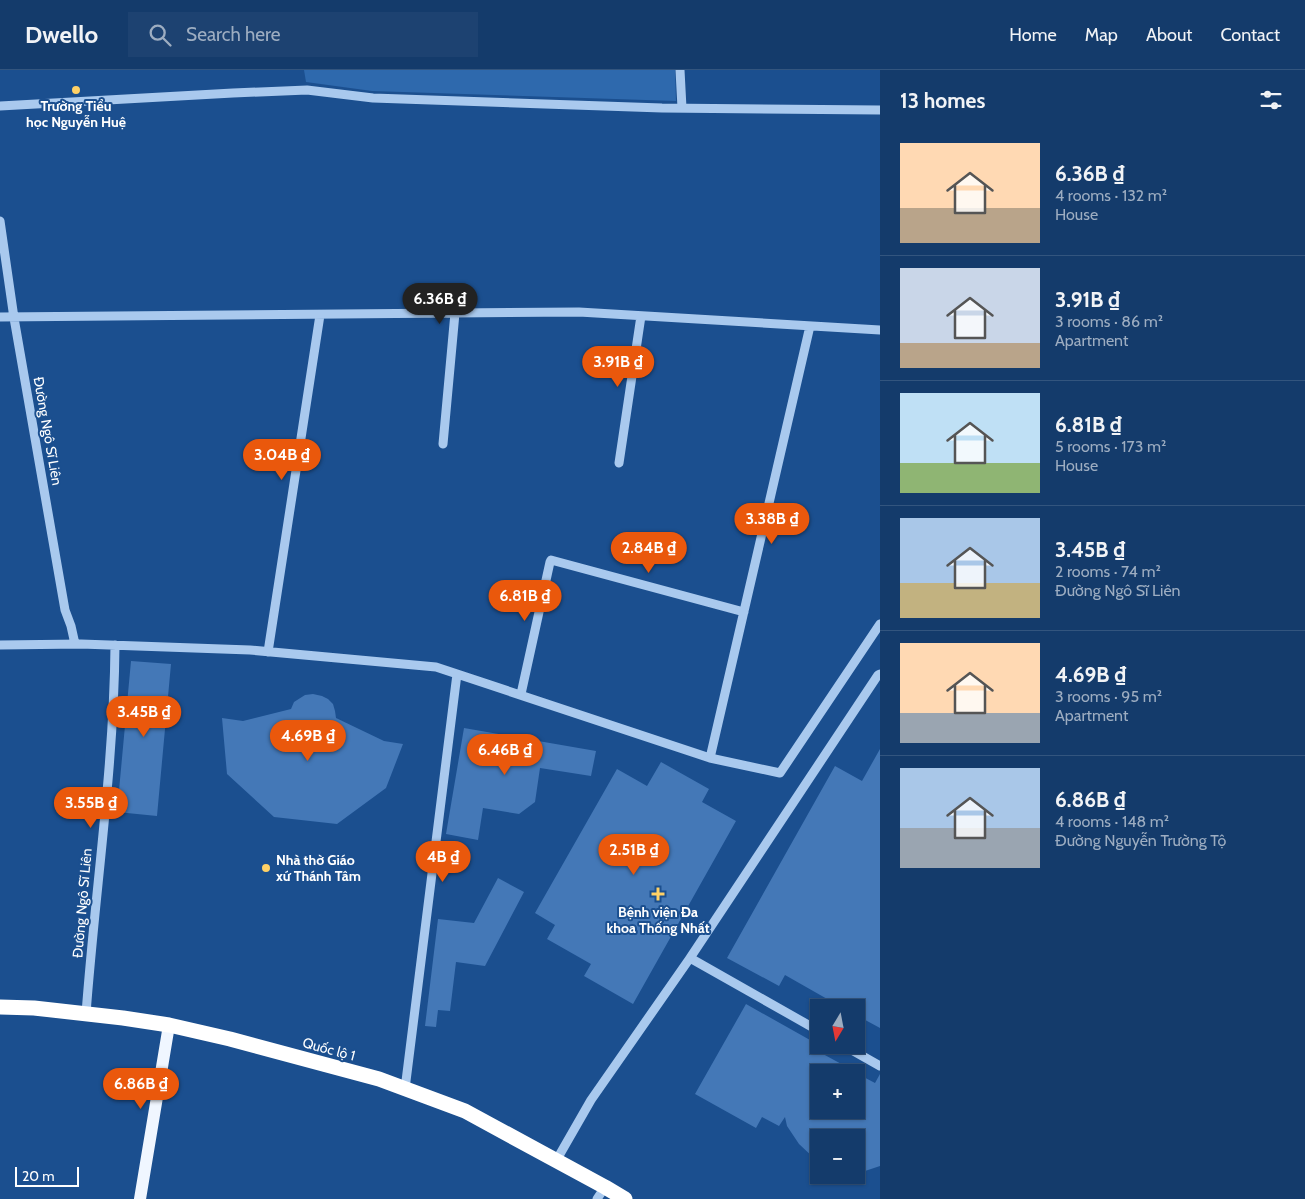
<!DOCTYPE html>
<html lang="en">
<head>
<meta charset="utf-8">
<style>
  body { margin:0; font-family:Cabin,sans-serif; background:#1d4271; color:#f1f3f6; height:100vh; display:flex; flex-direction:column; font-size:19px; white-space:nowrap }
  * { box-sizing:border-box; margin:0 }
  p { font-size:16px; color:#9dadc1 }
  .icon { flex:none; width:28px; height:28px; fill:none; stroke:currentColor; stroke-width:2; stroke-linecap:round; stroke-linejoin:round }
  .map { position:relative; flex:1; overflow:hidden }
  .drawer { display:flex; flex-direction:column; background:#143b6b; width:425px }
  .drawer>* { flex:none }
  .needle { width:32px; rotate:190deg }
  .tools { position:absolute; left:810px; top:929px; display:grid; gap:10px }
  .tools a { display:grid; place-items:center; width:55px; height:55px; border-radius:0px; background:#143b6b; box-shadow:0 1px 4px #0004,0 0 0 1px #33557e; font-size:25px }
  .scale { position:absolute; left:15px; bottom:12px; width:64px; box-sizing:border-box; padding-left:5px; border:2px solid #fff; border-top:0; font-size:14px; line-height:18px; white-space:nowrap; color:#fff; -webkit-text-stroke:4px #1b4f8f; paint-order:stroke }
  .price { position:absolute; translate:-50% -42px; padding:0 11px; border-radius:18px; background:#ea580c; color:#fff; font-size:16px; line-height:32px; filter:drop-shadow(0 1px 2px #0008) }
  .price::after { content:''; position:absolute; left:50%; top:30px; width:15px; height:11px; margin-left:-8px; background:inherit; clip-path:polygon(0 0,100% 0,50% 100%) }
  .price.selected { background:#222; color:#fff }
  ul { padding:0; list-style:none }
  li { display:flex; align-items:center; gap:15px; height:125px; padding:0 20px }
  li+li { border-top:1px solid #33557e }
  li span { display:grid; place-items:center; flex:none; width:140px; height:100px; border-radius:0px; color:#555 }
  li>.icon { margin-inline-start:auto }
  span .icon { width:60px; height:60px; fill:#fffc; stroke-width:1 }
  li b { font-size:21px }
  h2 { display:flex; justify-content:space-between; align-items:center; height:60px; padding:0 20px; font-size:21px }
  header { display:flex; align-items:center; gap:30px; box-sizing:border-box; height:70px; padding:0 25px; background:#143b6b; border-bottom:1px solid #33557e }
  header strong { font-size:24px }
  nav { display:flex; gap:28px; margin-inline-start:auto; font-size:18px }
  .search { width:350px; height:45px; background:#1d4271; display:flex; align-items:center; gap:12px; box-sizing:border-box; padding:0 18px; border-radius:0px; color:#9dadc1; font-size:19px }
  main { display:flex; flex:1; min-height:0 }
  .map>svg:first-child { display:block }
</style>
</head>
<body>
<header>
<strong>Dwello</strong>
<div class="search"><svg class="icon" aria-label="search" viewBox="0 0 24 24"><circle cx="10" cy="10" r="6"/><path d="M15 15l6 6"/></svg>Search here</div>
<nav><a>Home</a><a>Map</a><a>About</a><a>Contact</a></nav>
</header>
<main>
<div class="map">
<svg width="880" height="1129" viewBox="0 0 880 1129">
  <rect width="100%" height="100%" fill="#1b4f8f"/>
  <path fill="#2e69ad" d="M304,0H675L676,31L372,21L306,12Z"/>
  <path fill="#4478b7" d="M131,591L171,594L157,746L117,742Z
    M313,624L322,626L328,629L333,634L335,641L336,648L384,671L403,674L386,718L337,754L274,747L227,704L222,648L243,651L291,639L294,632L305,625Z
    M464,658L596,681L591,706L540,698L535,732L519,744L483,738L478,770L446,764Z
    M880,679V958L856,945V938H843L785,905L779,916L727,888L835,696L862,711Z
    M661,692L709,719L702,732L736,751L633,934L584,906L591,894L547,869L555,855L535,843L617,699L647,716Z
    M498,808L524,822L485,896L456,892L450,941L438,940L436,957L425,956L438,849L474,853Z
    M746,934L826,979L823,984L856,1002H819V1040H856V1003L875,1013L880,1004V1096L865,1101L856,1100V1068H819V1090L815,1089L799,1074L787,1056L785,1047L779,1056L762,1047L756,1058L695,1024Z"/>
  <g fill="none" stroke-linecap="round" stroke-linejoin="round">
    <path stroke="#a9c9ee" stroke-width="9" d="M680,0L682,38
      M0,36L233,23L307,20L373,28L662,38L880,40
      M0,151L14,248L65,540L71,556L75,574
      M0,247L579,242L880,260
      M443,374L455,243
      M619,393L641,246
      M0,575L81,574L250,580L436,597L710,688L780,703L880,554
      M268,582L320,245
      M521,624L550,492L551,490L744,542
      M710,688L810,256
      M690,888L878,605L880,604
      M86,944C95,821 114,698 115,575
      M843,975L880,996
      M405,1019L457,604
      M556,1091L591,1030L690,888L819,961
      M597,1129L605,1117"/>
    <path stroke="#f0f6ff" stroke-width="12" d="M140,1129L169,955"/>
    <path stroke="#fff" stroke-width="15" d="M0,937L34,938L123,948L169,955L230,969L379,1009L465,1041L605,1117L625,1129"/>
  </g>
  <g fill="#ffd166" stroke="#1b4f8f" stroke-width="2">
    <circle cx="76" cy="20" r="5"/>
    <circle cx="266" cy="798" r="5"/>
    <path d="M655.5 816.5h5v5h5v5h-5v5h-5v-5h-5v-5h5z"/>
  </g>
  <g text-anchor="middle" dominant-baseline="central" stroke-width="4" stroke-linejoin="round" paint-order="stroke">
    <g font-size="14" font-weight="bold" fill="#fff" stroke="#1b4f8f">
      <text x="76" y="36">Trường Tiểu<tspan x="76" dy="16">học Nguyễn Huệ</tspan></text>
      <text x="276" y="790" text-anchor="start">Nhà thờ Giáo<tspan x="276" dy="16">xứ Thánh Tâm</tspan></text>
      <text x="658" y="842">Bệnh viện Đa<tspan x="658" dy="16">khoa Thống Nhất</tspan></text>
    </g>
    <g font-size="14" fill="#fff" stroke="#1b4f8f">
      <text transform="translate(48 361) rotate(80)">Đường Ngô Sĩ Liên</text>
      <text transform="translate(82 833) rotate(-85)">Đường Ngô Sĩ Liên</text>
      <text transform="translate(329 979) rotate(15)">Quốc lộ 1</text>
    </g>
  </g>
</svg>
<div class="tools">
<a><svg class="needle" viewBox="-14 -14 28 28"><path d="M0-13l5 13h-10z" fill="#e53935"/><path d="M0 13l5-13h-10z" fill="#9dadc1"/></svg></a>
<a>+</a>
<a>−</a>
</div>
<div class="scale">20 m</div>
<b class="price selected" style="left:440px;top:255px">6.36B ₫</b>
<b class="price" style="left:618px;top:318px">3.91B ₫</b>
<b class="price" style="left:282px;top:411px">3.04B ₫</b>
<b class="price" style="left:772px;top:475px">3.38B ₫</b>
<b class="price" style="left:649px;top:504px">2.84B ₫</b>
<b class="price" style="left:525px;top:552px">6.81B ₫</b>
<b class="price" style="left:144px;top:668px">3.45B ₫</b>
<b class="price" style="left:308px;top:692px">4.69B ₫</b>
<b class="price" style="left:505px;top:706px">6.46B ₫</b>
<b class="price" style="left:91px;top:759px">3.55B ₫</b>
<b class="price" style="left:634px;top:806px">2.51B ₫</b>
<b class="price" style="left:443px;top:813px">4B ₫</b>
<b class="price" style="left:141px;top:1040px">6.86B ₫</b>
</div>
<section class="drawer">
<h2>13 homes<svg class="icon" aria-label="filters" viewBox="0 0 24 24"><path d="M4 7h16M4 17h16"/><circle cx="9" cy="7" r="2"/><circle cx="15" cy="17" r="2"/></svg></h2>
<ul>
<li><span style="background:linear-gradient(#ffd9b3 65%,#b9a48a 0)"><svg class="icon" aria-label="home" viewBox="0 0 24 24"><path d="M3 11l9-7 9 7M6 9v11h12V9"/></svg></span><div><b>6.36B ₫</b><p>4 rooms · 132 m²</p><p>House</p></div></li>
<li><span style="background:linear-gradient(#c9d6e8 75%,#b9a48a 0)"><svg class="icon" aria-label="home" viewBox="0 0 24 24"><path d="M3 11l9-7 9 7M6 9v11h12V9"/></svg></span><div><b>3.91B ₫</b><p>3 rooms · 86 m²</p><p>Apartment</p></div></li>
<li><span style="background:linear-gradient(#bfe0f5 70%,#8fb573 0)"><svg class="icon" aria-label="home" viewBox="0 0 24 24"><path d="M3 11l9-7 9 7M6 9v11h12V9"/></svg></span><div><b>6.81B ₫</b><p>5 rooms · 173 m²</p><p>House</p></div></li>
<li><span style="background:linear-gradient(#a9c7e8 65%,#c2b280 0)"><svg class="icon" aria-label="home" viewBox="0 0 24 24"><path d="M3 11l9-7 9 7M6 9v11h12V9"/></svg></span><div><b>3.45B ₫</b><p>2 rooms · 74 m²</p><p>Đường Ngô Sĩ Liên</p></div></li>
<li><span style="background:linear-gradient(#ffd9b3 70%,#9aa5b1 0)"><svg class="icon" aria-label="home" viewBox="0 0 24 24"><path d="M3 11l9-7 9 7M6 9v11h12V9"/></svg></span><div><b>4.69B ₫</b><p>3 rooms · 95 m²</p><p>Apartment</p></div></li>
<li><span style="background:linear-gradient(#a9c7e8 60%,#9aa5b1 0)"><svg class="icon" aria-label="home" viewBox="0 0 24 24"><path d="M3 11l9-7 9 7M6 9v11h12V9"/></svg></span><div><b>6.86B ₫</b><p>4 rooms · 148 m²</p><p>Đường Nguyễn Trường Tộ</p></div></li>
</ul>
</section>
</main>
</body>
</html>
